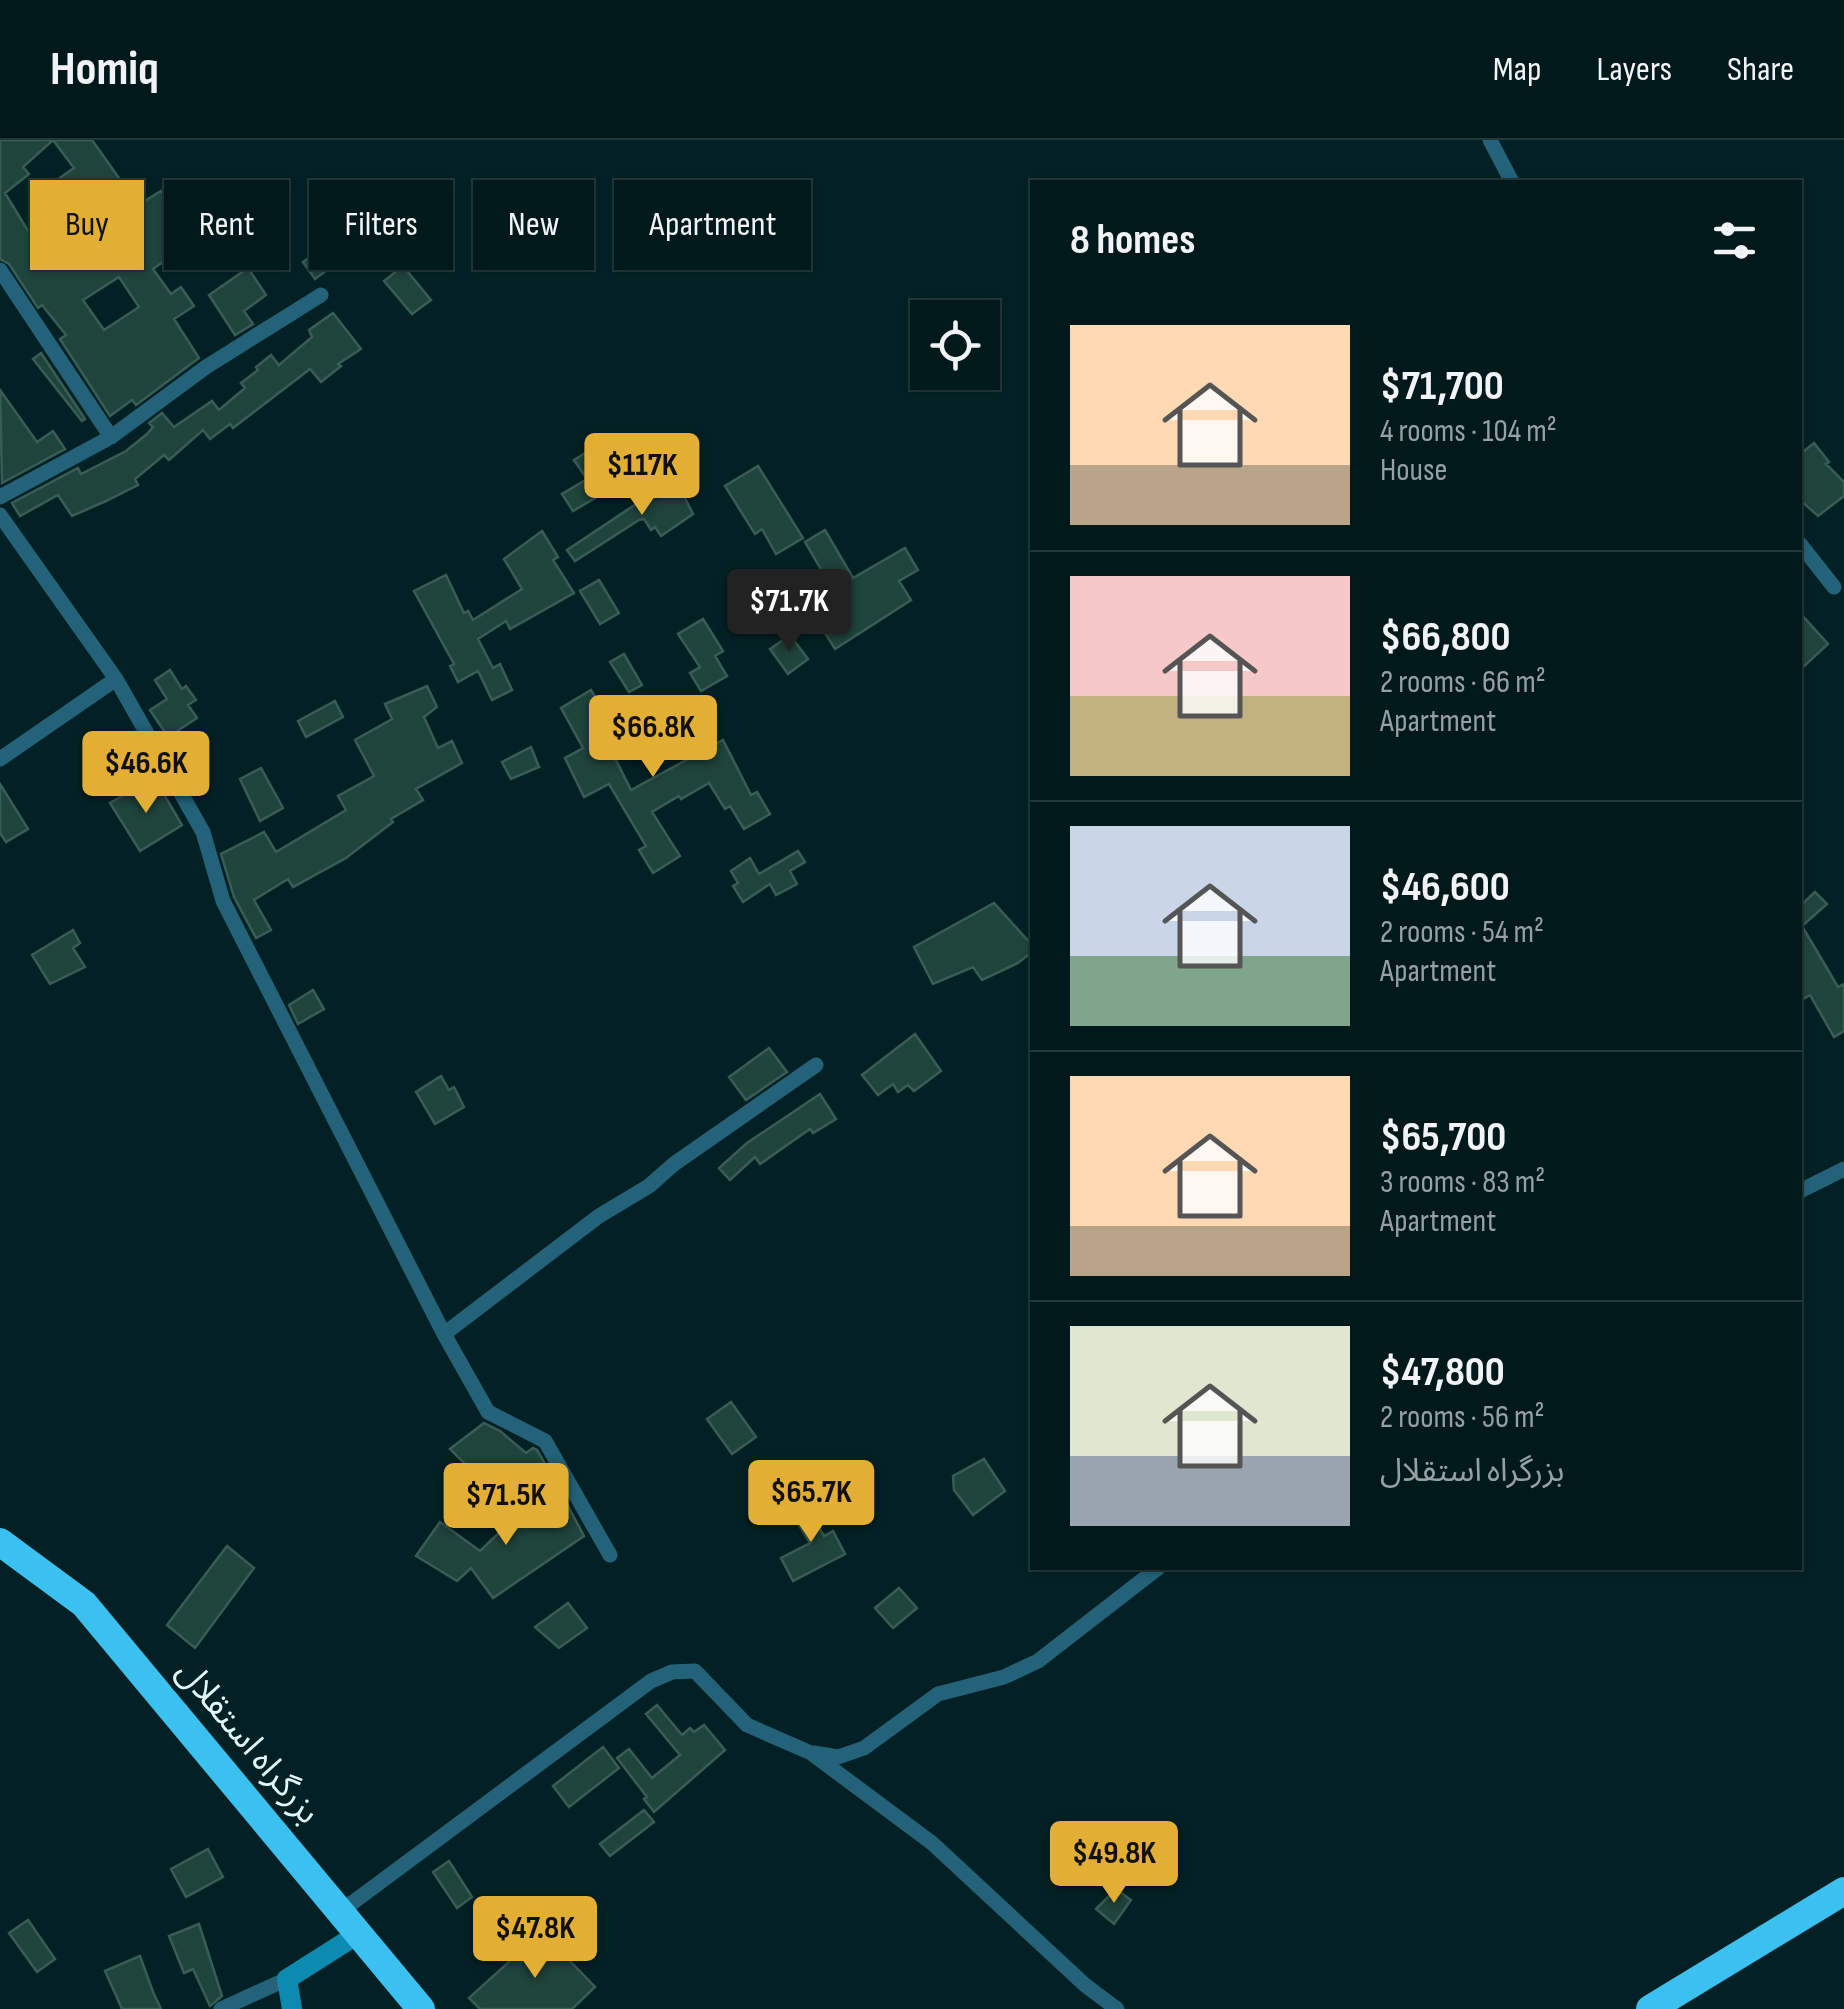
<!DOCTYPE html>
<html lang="en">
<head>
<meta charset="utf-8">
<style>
  body { margin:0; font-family:"Sofia Sans Condensed","Noto Sans Arabic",sans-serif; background:#0c2224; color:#f1f3f6; height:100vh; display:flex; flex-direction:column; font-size:38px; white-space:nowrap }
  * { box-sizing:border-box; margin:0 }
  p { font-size:32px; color:#96a0a3 }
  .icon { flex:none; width:55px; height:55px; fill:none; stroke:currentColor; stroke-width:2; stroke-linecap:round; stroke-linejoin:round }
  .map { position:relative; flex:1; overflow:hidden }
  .sheet { position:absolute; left:1030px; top:40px; width:772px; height:1390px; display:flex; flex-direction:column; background:#02191b; border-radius:0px; box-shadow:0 2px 8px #0004,0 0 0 2px #23383a }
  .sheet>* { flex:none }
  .hud { position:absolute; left:30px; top:40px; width:850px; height:90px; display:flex; gap:20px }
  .buttons { position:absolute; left:910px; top:160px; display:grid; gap:20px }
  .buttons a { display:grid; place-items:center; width:90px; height:90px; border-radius:0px; background:#02191b; box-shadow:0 2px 8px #0004,0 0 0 2px #23383a; font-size:50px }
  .price { position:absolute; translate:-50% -85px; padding:0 22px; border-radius:10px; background:#e2af34; color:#111; font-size:32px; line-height:65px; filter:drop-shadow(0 2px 5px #0008) }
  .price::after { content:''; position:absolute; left:50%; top:60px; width:30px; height:22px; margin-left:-15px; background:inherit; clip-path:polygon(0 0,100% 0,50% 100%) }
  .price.active { background:#222; color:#fff }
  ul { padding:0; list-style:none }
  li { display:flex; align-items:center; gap:30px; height:250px; padding:0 40px }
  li+li { border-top:2px solid #23383a }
  li span { display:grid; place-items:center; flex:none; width:280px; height:200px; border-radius:0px; color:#555 }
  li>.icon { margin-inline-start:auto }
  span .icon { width:120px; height:120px; fill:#fffc; stroke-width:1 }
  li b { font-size:42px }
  h2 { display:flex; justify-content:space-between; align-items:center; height:120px; padding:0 40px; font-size:42px }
  .chip { padding:0 35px; border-radius:0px; background:#02191b; box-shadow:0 2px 8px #0004,0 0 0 2px #23383a; font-size:35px; line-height:90px }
  .chip.active { background:#e2af34; color:#111 }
  header { display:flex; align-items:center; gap:60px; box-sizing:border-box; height:140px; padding:0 50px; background:#02191b; border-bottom:2px solid #23383a }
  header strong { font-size:48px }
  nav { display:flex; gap:55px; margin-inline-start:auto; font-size:35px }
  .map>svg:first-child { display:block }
</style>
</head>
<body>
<header>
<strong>Homiq</strong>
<nav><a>Map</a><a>Layers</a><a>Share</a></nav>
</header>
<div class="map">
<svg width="1844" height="1869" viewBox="0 0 1844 1869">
  <rect width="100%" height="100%" fill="#032124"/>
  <path fill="#1f443c" stroke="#385d55" stroke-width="2.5" fill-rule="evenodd" d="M0,0H92L138,65L161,51L195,99L153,129L171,154L181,147L194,166L174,179L199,218L136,265L132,260L110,276L60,199L66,195L42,165L38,168L9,124L0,119ZM53,0L74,28L41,51L55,71L28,91L5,53L29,34L23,27ZM119,137L139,167L104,190L83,160Z
    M370,54L390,83L315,139L303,122L321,109L313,99L320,94L315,88L348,63L351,67Z
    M403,126L431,160L412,174L384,141Z
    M248,128L266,155L244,171L253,184L235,195L209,155Z
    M333,173L361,209L338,224L341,226L321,242L310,229L233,288L230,284L210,299L203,290L169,320L164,315L135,339L138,345L106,361L72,376L58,355L20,376L12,363L78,328L81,334L126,311L147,294L153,287L149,283L162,273L174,287L212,261L219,270L245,248L241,243L258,230L256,227L271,215L279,225L312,197L309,190Z
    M41,213L85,279L82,281L33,219Z
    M0,250L37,302L53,291L65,309L2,343Z
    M601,303L624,341L573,371L562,354L587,339L574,320Z
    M1814,303L1829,322L1826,324L1844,342V356L1818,376L1800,360V314Z
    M758,326L803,398L776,414L762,389L755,394L725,346Z
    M675,338L693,374L661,396L655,387L651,390L644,379L639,380L575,421L567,410Z
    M825,390L853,438L905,408L918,430L899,441L911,460L835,509L808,466L833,450L805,402Z
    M542,391L558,417L553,420L574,453L510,489L506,481L478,499L493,528L500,524L512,550L492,560L478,531L458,542L450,526L454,524L414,451L446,435L464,473L468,471L473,480L522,449L504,419Z
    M599,440L619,473L600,484L580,451Z
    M1800,473L1828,504L1800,530Z
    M703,479L723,511L715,516L727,536L701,551L690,533L700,527L678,494Z
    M790,495L808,519L788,534L770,509Z
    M624,514L642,545L629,552L610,522Z
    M170,530L182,549L186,546L196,560L188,565L197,578L168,597L150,570L167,559L155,540Z
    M427,546L437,567L424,577L438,608L452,601L462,623L416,649L423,660L391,679L393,682L346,718L293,747L288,739L254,760L271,790L256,798L234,757L221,714L264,692L276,712L346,670L338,656L374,636L355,600L392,579L385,564Z
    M591,550L623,603L611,610L631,650L723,600L751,655L757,652L770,674L744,689L730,666L725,669L709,643L681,659L679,656L652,672L680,716L653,733L639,710L646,706L609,644L584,657L565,618L583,608L561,568Z
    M335,561L343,577L306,597L298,581Z
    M531,607L539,627L511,639L502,622Z
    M261,628L283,668L260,681L240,639Z
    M146,642L154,656L162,651L182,685L140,711L110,663Z
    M0,644L28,689L6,702L0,693Z
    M798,711L805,722L790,731L797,744L776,755L770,744L743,762L733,746L738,743L731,731L750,718L759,734Z
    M1815,752L1827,764L1802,786L1838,847L1844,844V891L1834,897L1810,855L1800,861V766Z
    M994,763L1032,805V812L1018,823L982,840L973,827L933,844L914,807Z
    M73,790L80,803L73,808L85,827L50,844L32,815Z
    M313,850L324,869L298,884L289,865Z
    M915,894L941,931L914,951L908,945L898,952L893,944L878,955L862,935Z
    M769,908L787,932L746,960L729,937Z
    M441,936L449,950L454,947L464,967L435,984L416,952Z
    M820,954L836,979L813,993L810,989L760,1024L755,1017L730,1040L719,1028L747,1003Z
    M731,1262L756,1297L732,1314L707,1279Z
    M484,1283L500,1291L526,1313L533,1308L537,1310L545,1324L493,1361L470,1329L450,1309Z
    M984,1319L1005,1351L973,1375L954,1350L953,1336Z
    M560,1351L584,1396L493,1458L471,1428L457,1441L416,1416L440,1382L480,1411L502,1390L506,1396L538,1375L534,1368Z
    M802,1359L824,1396L833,1391L845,1414L793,1441L781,1418L810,1403L788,1368Z
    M227,1406L254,1428L195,1508L167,1485Z
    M899,1448L917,1468L893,1488L875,1468Z
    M568,1463L587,1488L559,1508L535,1487Z
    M657,1565L682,1595L690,1588L694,1592L704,1585L725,1610L654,1672L644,1659L647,1657L617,1618L629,1609L652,1638L680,1615L646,1574Z
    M603,1607L619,1628L569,1667L553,1646Z
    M644,1670L654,1682L610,1716L600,1704Z
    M208,1709L223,1737L186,1757L171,1729Z
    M449,1721L472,1757L457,1768L433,1732Z
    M1116,1749L1131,1760L1114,1784L1096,1769Z
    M28,1780L55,1819L37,1832L9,1793Z
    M199,1784L222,1856L210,1866L193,1829L184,1833L169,1796Z
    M542,1792L595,1847L572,1869H480L469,1858Z
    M140,1816L153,1852L161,1869H122L105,1831Z"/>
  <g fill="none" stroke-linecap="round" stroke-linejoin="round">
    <path stroke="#236279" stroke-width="15" d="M1490,0L1512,42
      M0,130L111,297
      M0,357L111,297L206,227L321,155
      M0,375L116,539L203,692L223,761L444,1194L488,1272L545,1301L610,1415
      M1800,404L1834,447
      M0,619L116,539
      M1800,1051L1844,1029
      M444,1194L599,1076L649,1046L674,1024L816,925
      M814,1613L838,1617L864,1608L938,1554L1004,1537L1038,1521L1158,1428
      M340,1772L651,1541L672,1532L695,1531L747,1585L811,1613L932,1703L1085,1845L1117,1869
      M221,1869L287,1839"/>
    <path stroke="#0c8aaf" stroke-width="20" d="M292,1869L287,1839L358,1794"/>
    <path stroke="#3ac1ef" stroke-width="28" d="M0,1402L84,1464L421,1869
      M1650,1869L1844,1751"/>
  </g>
  <g text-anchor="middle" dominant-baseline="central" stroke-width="10" stroke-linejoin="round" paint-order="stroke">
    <g font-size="35" fill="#e1f6f8" stroke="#032124">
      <text transform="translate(248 1602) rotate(50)">بزرگراه استقلال</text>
    </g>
  </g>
</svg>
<div class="buttons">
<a><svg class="icon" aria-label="locate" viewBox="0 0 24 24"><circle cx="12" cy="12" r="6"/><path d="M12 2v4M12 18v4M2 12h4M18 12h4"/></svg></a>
</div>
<b class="price" style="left:642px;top:378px">$117K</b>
<b class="price active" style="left:789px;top:514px">$71.7K</b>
<b class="price" style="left:653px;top:640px">$66.8K</b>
<b class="price" style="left:146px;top:676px">$46.6K</b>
<b class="price" style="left:811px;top:1405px">$65.7K</b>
<b class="price" style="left:506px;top:1408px">$71.5K</b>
<b class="price" style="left:1114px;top:1766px">$49.8K</b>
<b class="price" style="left:535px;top:1841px">$47.8K</b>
<div class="hud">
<a class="chip active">Buy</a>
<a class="chip">Rent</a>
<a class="chip">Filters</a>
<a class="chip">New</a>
<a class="chip">Apartment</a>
</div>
<section class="sheet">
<h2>8 homes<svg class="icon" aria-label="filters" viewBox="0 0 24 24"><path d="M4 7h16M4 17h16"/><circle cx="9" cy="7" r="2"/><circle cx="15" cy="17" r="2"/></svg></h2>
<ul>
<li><span style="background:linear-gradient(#ffd9b3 70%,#b9a48a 0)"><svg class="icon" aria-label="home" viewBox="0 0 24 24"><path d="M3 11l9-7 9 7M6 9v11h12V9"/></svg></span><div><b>$71,700</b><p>4 rooms · 104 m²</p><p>House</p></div></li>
<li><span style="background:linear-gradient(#f6c9c9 60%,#c2b280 0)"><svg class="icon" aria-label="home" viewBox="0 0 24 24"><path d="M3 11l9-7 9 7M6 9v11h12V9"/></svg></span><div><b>$66,800</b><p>2 rooms · 66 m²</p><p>Apartment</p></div></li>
<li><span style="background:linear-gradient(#c9d6e8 65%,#7fa58c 0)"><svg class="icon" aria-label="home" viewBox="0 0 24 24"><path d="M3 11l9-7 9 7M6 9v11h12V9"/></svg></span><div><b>$46,600</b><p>2 rooms · 54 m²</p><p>Apartment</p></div></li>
<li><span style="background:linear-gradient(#ffd9b3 75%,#b9a48a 0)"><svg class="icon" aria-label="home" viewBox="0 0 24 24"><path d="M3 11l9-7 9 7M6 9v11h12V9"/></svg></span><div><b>$65,700</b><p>3 rooms · 83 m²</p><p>Apartment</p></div></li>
<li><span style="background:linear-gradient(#dfe7d0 65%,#9aa5b1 0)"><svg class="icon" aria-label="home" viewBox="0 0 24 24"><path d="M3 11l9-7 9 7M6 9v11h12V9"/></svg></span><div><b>$47,800</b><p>2 rooms · 56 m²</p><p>بزرگراه استقلال</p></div></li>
</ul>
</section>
</div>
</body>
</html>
